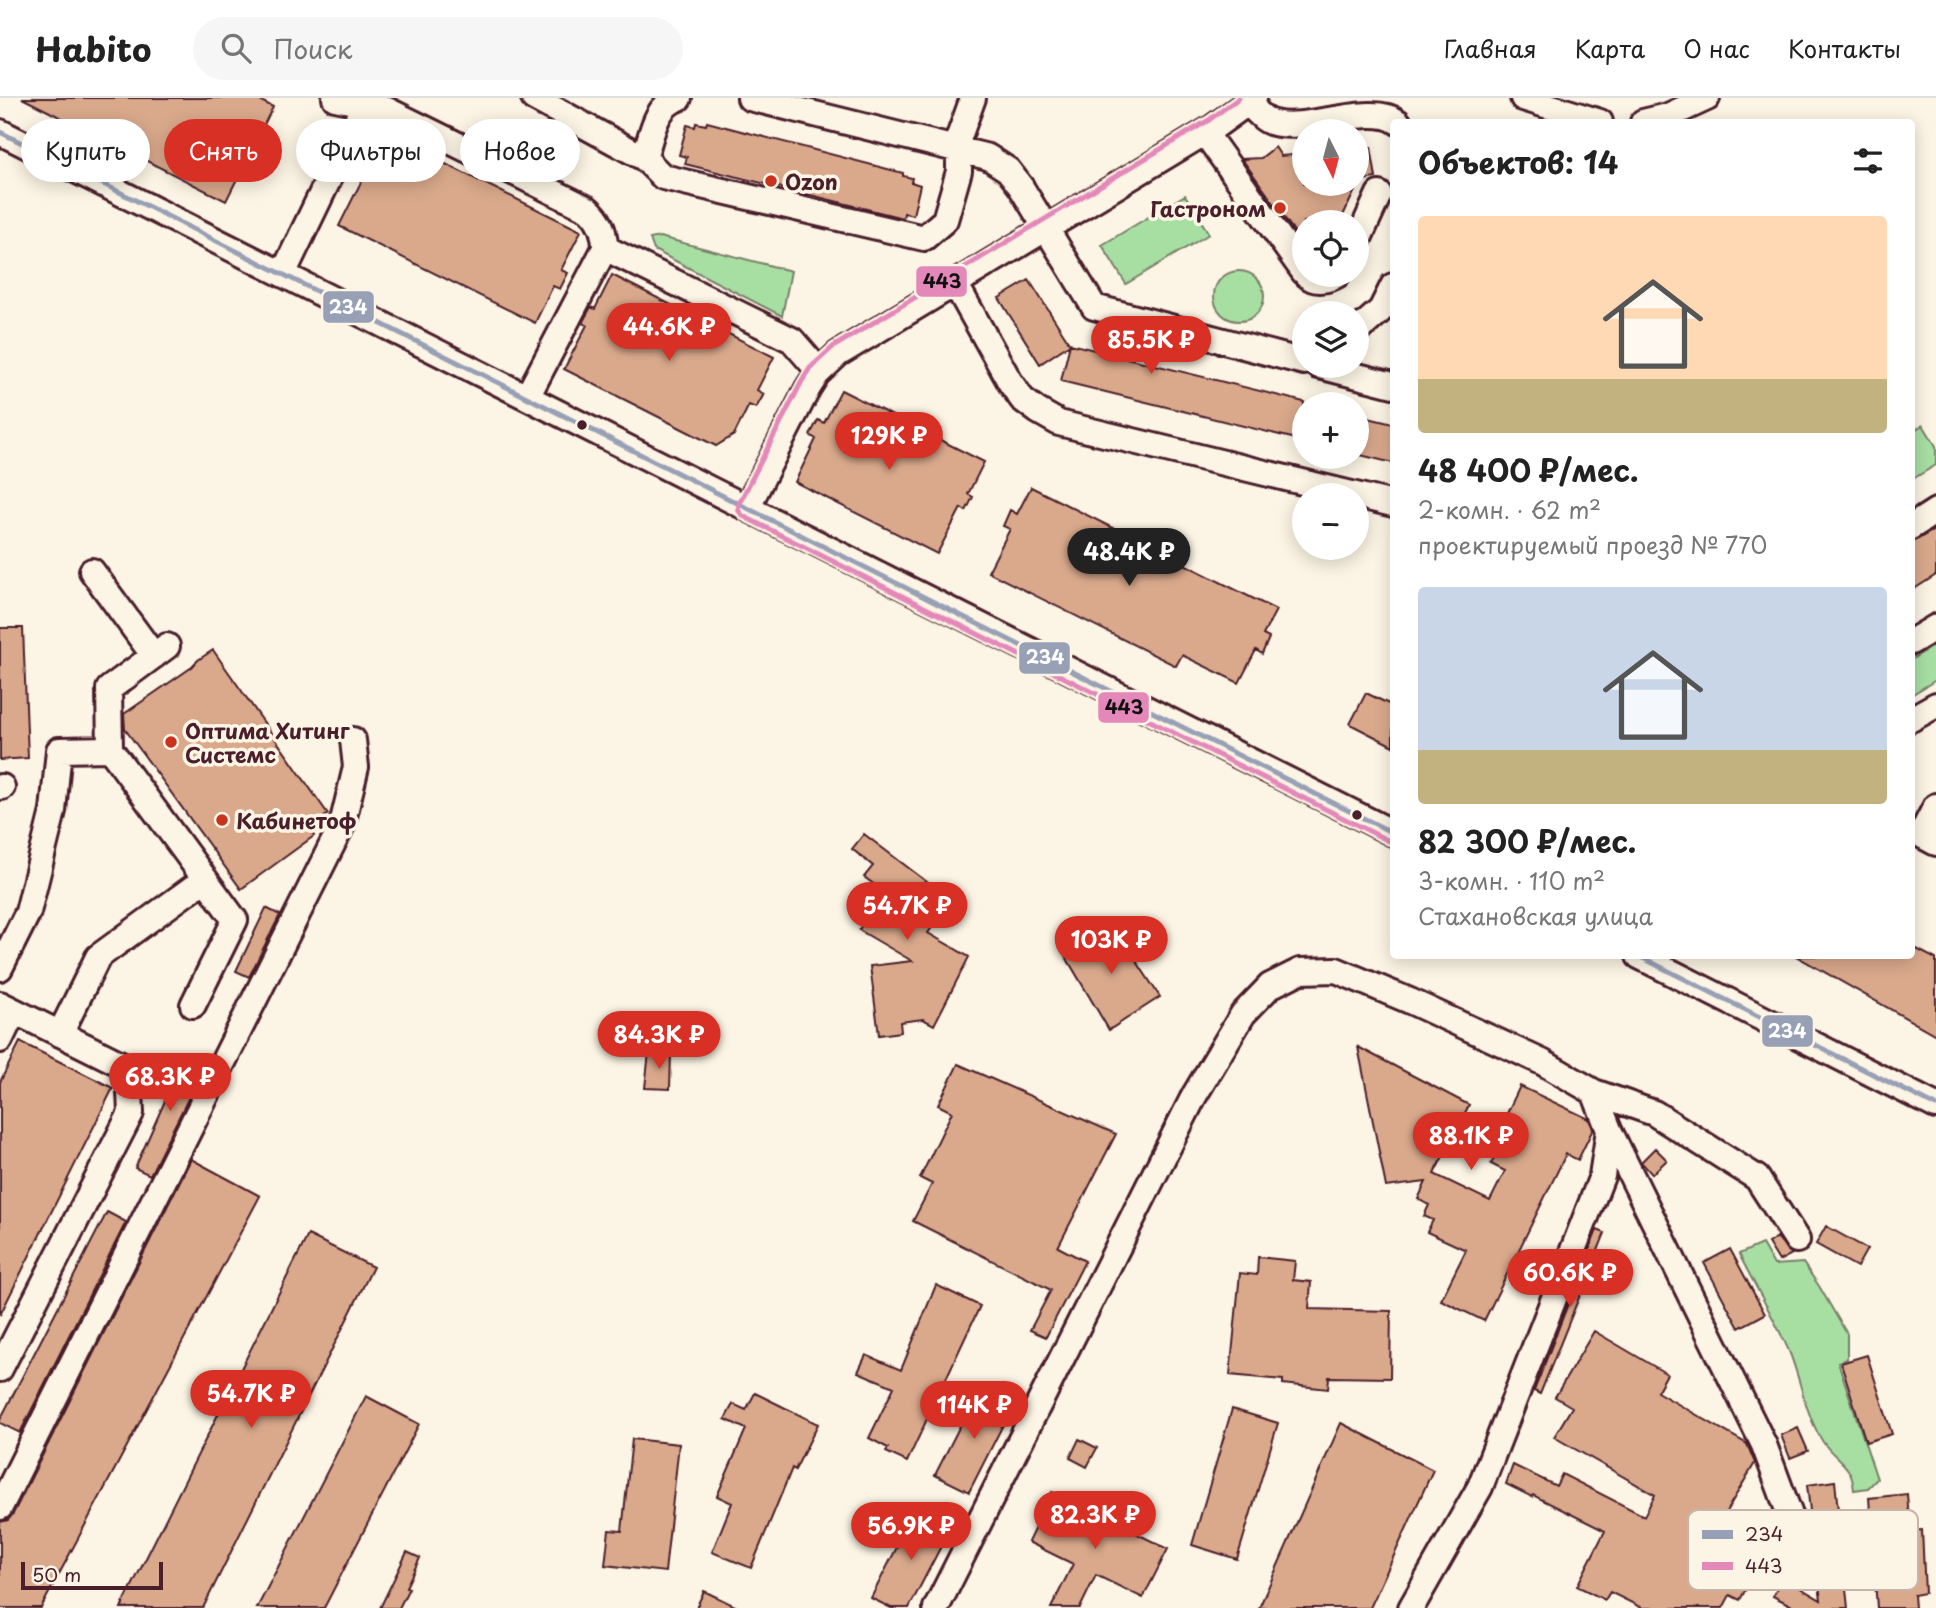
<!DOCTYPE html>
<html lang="ru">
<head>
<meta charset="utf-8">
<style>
  body { margin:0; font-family:"Playpen Sans",sans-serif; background:#f6f6f6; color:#222; height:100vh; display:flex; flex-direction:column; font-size:26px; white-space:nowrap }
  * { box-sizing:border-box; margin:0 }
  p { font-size:23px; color:#767676 }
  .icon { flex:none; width:38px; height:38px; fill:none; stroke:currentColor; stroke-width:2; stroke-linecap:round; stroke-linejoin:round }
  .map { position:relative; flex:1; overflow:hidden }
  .side { position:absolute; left:1390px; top:21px; width:525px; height:840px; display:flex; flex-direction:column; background:#fff; border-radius:7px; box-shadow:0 4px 18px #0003 }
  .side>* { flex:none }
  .hud { position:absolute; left:21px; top:21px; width:665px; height:63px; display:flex; gap:14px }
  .needle { width:46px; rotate:174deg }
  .tools { position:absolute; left:1292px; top:21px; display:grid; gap:14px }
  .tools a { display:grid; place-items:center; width:77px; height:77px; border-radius:50%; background:#fff; box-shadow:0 4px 18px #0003; font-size:35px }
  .scale { position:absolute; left:21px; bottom:18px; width:142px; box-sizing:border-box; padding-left:7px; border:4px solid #4a1f2b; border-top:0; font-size:19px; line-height:24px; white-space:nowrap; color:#4a1f2b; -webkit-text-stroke:5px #fcf5e5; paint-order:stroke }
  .price { position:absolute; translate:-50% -60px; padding:0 16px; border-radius:24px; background:#d93025; color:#fff; font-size:23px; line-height:46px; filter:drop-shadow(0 2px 4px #0008) }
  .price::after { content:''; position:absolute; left:50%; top:42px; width:21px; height:16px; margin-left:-10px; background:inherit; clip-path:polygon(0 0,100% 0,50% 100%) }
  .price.selected { background:#222; color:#fff }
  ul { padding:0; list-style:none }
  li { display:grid; align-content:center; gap:14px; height:371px; padding:0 28px }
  li span { display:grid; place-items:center; height:217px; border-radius:7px; color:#555 }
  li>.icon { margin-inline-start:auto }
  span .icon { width:126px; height:126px; fill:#fffc; stroke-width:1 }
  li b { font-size:30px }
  h2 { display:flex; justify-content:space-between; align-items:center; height:84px; padding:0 28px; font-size:30px }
  .tag { padding:0 24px; border-radius:32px; background:#fff; box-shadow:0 4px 18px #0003; font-size:24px; line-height:63px }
  .tag.selected { background:#d93025; color:#fff }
  header { display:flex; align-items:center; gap:42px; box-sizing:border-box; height:98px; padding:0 35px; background:#fff; border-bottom:2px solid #e0e0e0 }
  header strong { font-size:33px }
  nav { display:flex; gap:38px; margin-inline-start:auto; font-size:24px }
  .search { width:490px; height:63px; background:#f6f6f6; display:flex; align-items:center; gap:18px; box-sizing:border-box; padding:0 24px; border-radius:38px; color:#767676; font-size:26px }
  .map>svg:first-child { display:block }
</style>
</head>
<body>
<header>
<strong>Habito</strong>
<div class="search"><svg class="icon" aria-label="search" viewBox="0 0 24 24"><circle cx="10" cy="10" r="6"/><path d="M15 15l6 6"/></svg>Поиск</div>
<nav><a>Главная</a><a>Карта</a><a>О нас</a><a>Контакты</a></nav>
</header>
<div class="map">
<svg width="1936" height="1510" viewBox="0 0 1936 1510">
  <rect width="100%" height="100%" fill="#fcf5e5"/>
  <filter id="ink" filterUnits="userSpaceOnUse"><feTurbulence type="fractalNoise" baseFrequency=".0143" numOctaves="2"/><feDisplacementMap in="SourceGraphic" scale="14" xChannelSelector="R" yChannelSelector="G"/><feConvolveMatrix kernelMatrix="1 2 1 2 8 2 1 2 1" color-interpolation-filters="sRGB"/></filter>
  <g filter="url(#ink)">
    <path fill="#a7dfa3" stroke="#787f67" stroke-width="2" d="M1185,97L1209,136L1126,186L1102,147Z
      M660,139L791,173L782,218L654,152L650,141Z
      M1214 198a25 25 0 1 1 50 0a25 25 0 1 1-50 0Z
      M1923,327L1936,348V367L1911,382V334Z
      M1936,546V582L1911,597V562Z
      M1762,1146L1774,1167L1803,1165L1819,1188L1847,1236V1261L1838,1264L1877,1381L1868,1390L1854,1392C1852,1365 1836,1363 1823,1344C1805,1316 1801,1282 1789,1253C1774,1220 1755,1188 1739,1156Z"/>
    <path fill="#daa98c" stroke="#4a1f2b" stroke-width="2" d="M22,0H255L273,9L257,40L262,43L254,60L249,57L226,103Z
      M707,24L903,75V78L912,80L911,84L920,87L913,117L904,115L903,120L685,66L687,59L679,57L687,27L695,29L696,25L706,27Z
      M385,36L581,133L561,172L568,175L560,191L553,188L535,225L339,128Z
      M1275,49L1281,58L1304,56V86H1358L1340,124H1304V147L1242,61L1261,60Z
      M1371,49L1376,80L1356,83V50Z
      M612,177L774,259L757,292L764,296L756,310L749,307L734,337L716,348L564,271L587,227L582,225L591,209L595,211Z
      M1029,182L1070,246L1304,304V343L1061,283L1070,246L1040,266L999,200Z
      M841,292L984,364L968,396L973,399L966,413L961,410L937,456L795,384L816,341L810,337L818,322L824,325Z
      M1356,317L1393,326V365L1356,356Z
      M1031,389L1276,512L1263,537L1269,540L1262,556L1256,552L1239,585L1182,557L1176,568L988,474L1010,431L1003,428L1010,412L1017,416Z
      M1936,431V477L1911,493V444Z
      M0,530H23L28,660L0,662Z
      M213,552L328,716L309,730L314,738L241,791L125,631L124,616L192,569L198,562Z
      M1366,595L1393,608V648L1350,626Z
      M864,736L952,803L928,835L969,859L934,927L923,921L900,924L901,934L879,937L870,868L912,863L859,832L866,820L859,815L875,787L864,779L873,768L852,751Z
      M266,810L280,817L249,879L236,873Z
      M1111,824L1160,899L1109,932L1063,854Z
      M1911,848L1936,861V937L1796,858H1911Z
      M20,944L113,990L0,1217V984Z
      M1358,949L1469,1007L1434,1076L1490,1103L1505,1073L1491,1066L1507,1034L1500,1030L1520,988L1589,1021L1593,1031L1578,1062L1566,1056L1484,1223L1441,1202L1466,1152L1427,1134L1433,1122L1424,1118L1429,1107L1418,1101L1426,1084L1386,1089Z
      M649,954L671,955L670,991L645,990Z
      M185,958L205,967L150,1077L135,1070Z
      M958,966L1116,1036L1058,1149L1085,1163L1046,1239L1030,1232L1051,1192L913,1123L932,1086L920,1080L952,1014L938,1007Z
      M1655,1050L1667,1062L1652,1076L1641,1064Z
      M191,1061L260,1098L41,1510H0V1424L8,1422L13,1416Z
      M107,1114L126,1124L20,1335L0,1325V1322Z
      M1826,1128L1867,1151L1857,1169L1816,1146Z
      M1597,1132L1605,1135L1540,1296L1534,1293Z
      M308,1137L373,1169L203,1510H121Z
      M1777,1139L1792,1156L1779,1163L1768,1145Z
      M1730,1151L1765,1216L1739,1230L1704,1165Z
      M1258,1159L1295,1163L1293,1182L1311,1184L1309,1211L1391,1213L1390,1280L1329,1279L1328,1291L1283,1286V1282L1230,1277L1240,1175L1257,1177Z
      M936,1187L980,1208L907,1364L886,1354L888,1350L869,1340L894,1289L858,1274L866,1257L901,1272Z
      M1594,1233L1667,1276L1657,1294L1747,1346L1755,1365L1705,1449L1755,1474L1740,1502L1730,1497L1723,1510H1642L1610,1494L1605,1502L1577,1488L1605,1433L1533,1397L1532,1399L1506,1386L1513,1367L1556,1388L1562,1376L1644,1418L1655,1397L1554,1339L1572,1309L1555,1299Z
      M1867,1257L1892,1336L1866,1344L1841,1265Z
      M978,1292L1012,1309L969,1394L935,1377Z
      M755,1295L818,1326L795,1372L792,1370L751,1470L712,1454L732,1405L717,1398L746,1331L725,1321L733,1306L746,1312Z
      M366,1298L419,1326L324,1510H257Z
      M1232,1311L1278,1325L1237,1461L1192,1447Z
      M1341,1325L1433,1372L1370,1510H1259Z
      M1798,1330L1808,1353L1790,1360L1781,1337Z
      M632,1341L679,1346L665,1474L605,1467L609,1432L622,1433Z
      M1079,1341L1097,1350L1087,1369L1070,1360Z
      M1835,1383L1848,1510H1796L1773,1498L1783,1480L1821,1502L1816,1463L1818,1451L1813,1438L1807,1387Z
      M1052,1394L1168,1451L1143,1500L1096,1477L1080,1510H1051L1073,1466L1028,1444Z
      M1907,1396L1910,1433L1922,1432L1925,1495L1914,1497L1915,1510H1877L1869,1400Z
      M916,1412L950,1431L909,1510H891L871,1500Z
      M407,1454L420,1460L406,1489L409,1490L399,1510H380Z
      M704,1493L739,1510H696Z"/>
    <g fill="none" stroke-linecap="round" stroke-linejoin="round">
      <defs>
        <path id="minor" d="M335,0L383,10L588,111C600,121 605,135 605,150L792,242L819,273
          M534,0L644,60L663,79L924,140L945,122L959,73V39L973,0
          M750,0L988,59L1008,72L1021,89L1094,209L1304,264
          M1523,0L1600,24
          M1248,5C1256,12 1263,23 1274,25C1307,34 1373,4 1398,24
          M1643,24L1668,18L1707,0
          M0,34L1393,735
          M1205,35L1304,174
          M644,60C652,38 654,8 679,0
          M1356,147L1379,96
          M283,176L361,14L373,0
          M1307,177C1315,185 1328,182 1337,177
          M955,185L1010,284L1022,301L1038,313L1059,325L1393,406
          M1356,234L1381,212L1393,188
          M1319,268L1393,287
          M527,299L605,150
          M747,410L808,290L817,276L838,256L1214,29L1254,0
          M1911,429L1936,413
          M92,473L154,558
          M1911,544L1936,529
          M167,548L109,591L110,651L235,822L193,907
          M1911,621L1936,607
          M0,689H2
          M1936,708L1921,737L1936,745
          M1639,858L1936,1008
          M0,870L28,814L53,713L59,652L110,651
          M0,906L129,970L131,1015L0,1271
          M60,936L98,859L205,781
          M0,942L14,913
          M1594,994L1654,1015L1757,1080L1797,1142
          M1609,1032L1764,1347L1804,1455
          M0,1409L342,727L356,669L353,642
          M936,1510L1194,998L1243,916L1270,888L1300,873L1336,872L1410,903L1542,964L1594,994L1609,1032L1602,1078L1480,1389L1411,1510"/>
      </defs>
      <use href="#minor" stroke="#4a1f2b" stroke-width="30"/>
      <use href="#minor" stroke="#fcf5e5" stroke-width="24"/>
      <defs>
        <path id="bus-1" d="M0,34L1393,735
          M1639,858L1936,1008"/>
        <path id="bus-2" d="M1239,0L1209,22L833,249L810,270L801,285L739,406L738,412L743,418L1389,743"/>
      </defs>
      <use href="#bus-1" stroke="#fcf5e5" stroke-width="10"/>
      <use href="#bus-2" stroke="#fcf5e5" stroke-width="10"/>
      <use href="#bus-1" stroke="#98a0b5" stroke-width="5"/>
      <use href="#bus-2" stroke="#e488b9" stroke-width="5"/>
    </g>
  </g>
  <g fill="#c8321e" stroke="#fcf5e5" stroke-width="2.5">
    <circle cx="771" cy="83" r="7"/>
    <circle cx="1280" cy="110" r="7"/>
    <circle cx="171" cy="644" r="7"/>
    <circle cx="222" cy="722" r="7"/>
  </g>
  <g fill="#4a1f2b" stroke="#fcf5e5" stroke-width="2.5">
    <circle cx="582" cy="327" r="6"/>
    <circle cx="1357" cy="717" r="6"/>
  </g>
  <g text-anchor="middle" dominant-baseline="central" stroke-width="7" stroke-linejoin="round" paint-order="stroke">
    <g font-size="21" font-weight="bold" fill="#4a1f2b" stroke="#fcf5e5" text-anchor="start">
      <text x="785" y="83">Ozon</text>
      <text x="1266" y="110" text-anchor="end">Гастроном</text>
      <text x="185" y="632">Оптима Хитинг<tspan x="185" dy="24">Системс</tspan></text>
      <text x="236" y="722">Кабинетоф</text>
    </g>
  </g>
  <rect x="1688" y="1412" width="230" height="80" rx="10" fill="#fcf5e5" stroke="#c7b5ad" stroke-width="2"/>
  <rect x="1702" y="1432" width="31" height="9" fill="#98a0b5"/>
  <rect x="1702" y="1464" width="31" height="8" fill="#e488b9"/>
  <g font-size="19" fill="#4a1f2b">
    <text x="1745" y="1443">234</text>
    <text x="1745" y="1475">443</text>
  </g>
  <g stroke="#fcf5e5" stroke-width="2.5">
    <rect x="915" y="167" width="53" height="33" rx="7" fill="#e488b9"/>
    <rect x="322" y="192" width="53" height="34" rx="7" fill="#98a0b5"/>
    <rect x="1018" y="543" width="53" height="34" rx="7" fill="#98a0b5"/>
    <rect x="1097" y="593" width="53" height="33" rx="7" fill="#e488b9"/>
    <rect x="1761" y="916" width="53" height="34" rx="7" fill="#98a0b5"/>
  </g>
  <g font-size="19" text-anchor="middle" font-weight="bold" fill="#fff">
    <text x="348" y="216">234</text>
    <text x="1045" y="566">234</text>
    <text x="1787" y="940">234</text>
  </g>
  <g font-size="19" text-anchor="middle" font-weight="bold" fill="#111">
    <text x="942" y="190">443</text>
    <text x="1124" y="616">443</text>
  </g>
</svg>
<div class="tools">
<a><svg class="needle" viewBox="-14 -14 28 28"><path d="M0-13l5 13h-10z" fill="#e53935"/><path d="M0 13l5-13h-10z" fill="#767676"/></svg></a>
<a><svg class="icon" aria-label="locate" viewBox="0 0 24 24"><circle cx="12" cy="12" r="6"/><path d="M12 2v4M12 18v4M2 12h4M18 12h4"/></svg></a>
<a><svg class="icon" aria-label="layers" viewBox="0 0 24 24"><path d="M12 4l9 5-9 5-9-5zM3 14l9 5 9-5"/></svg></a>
<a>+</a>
<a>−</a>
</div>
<div class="scale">50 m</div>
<b class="price" style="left:669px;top:265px">44.6K ₽</b>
<b class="price" style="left:1151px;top:278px">85.5K ₽</b>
<b class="price" style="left:889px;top:374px">129K ₽</b>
<b class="price selected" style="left:1129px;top:490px">48.4K ₽</b>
<b class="price" style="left:907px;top:844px">54.7K ₽</b>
<b class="price" style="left:1111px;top:878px">103K ₽</b>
<b class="price" style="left:659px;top:973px">84.3K ₽</b>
<b class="price" style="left:170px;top:1015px">68.3K ₽</b>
<b class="price" style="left:1471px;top:1074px">88.1K ₽</b>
<b class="price" style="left:1570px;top:1211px">60.6K ₽</b>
<b class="price" style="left:251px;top:1332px">54.7K ₽</b>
<b class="price" style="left:974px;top:1343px">114K ₽</b>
<b class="price" style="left:1095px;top:1453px">82.3K ₽</b>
<b class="price" style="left:911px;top:1464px">56.9K ₽</b>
<div class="hud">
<a class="tag">Купить</a>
<a class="tag selected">Снять</a>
<a class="tag">Фильтры</a>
<a class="tag">Новое</a>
</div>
<section class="side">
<h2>Объектов: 14<svg class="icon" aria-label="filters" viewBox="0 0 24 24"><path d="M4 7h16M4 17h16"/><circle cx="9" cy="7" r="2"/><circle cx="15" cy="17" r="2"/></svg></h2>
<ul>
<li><span style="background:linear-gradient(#ffd9b3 75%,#c2b280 0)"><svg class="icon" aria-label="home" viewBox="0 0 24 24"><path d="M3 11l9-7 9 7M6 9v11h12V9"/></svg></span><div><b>48 400 ₽/мес.</b><p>2-комн. · 62 m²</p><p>проектируемый проезд № 770</p></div></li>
<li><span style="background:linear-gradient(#c9d6e8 75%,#c2b280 0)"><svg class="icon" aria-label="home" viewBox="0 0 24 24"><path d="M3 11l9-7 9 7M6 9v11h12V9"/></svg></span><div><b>82 300 ₽/мес.</b><p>3-комн. · 110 m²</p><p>Стахановская улица</p></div></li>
</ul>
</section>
</div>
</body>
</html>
